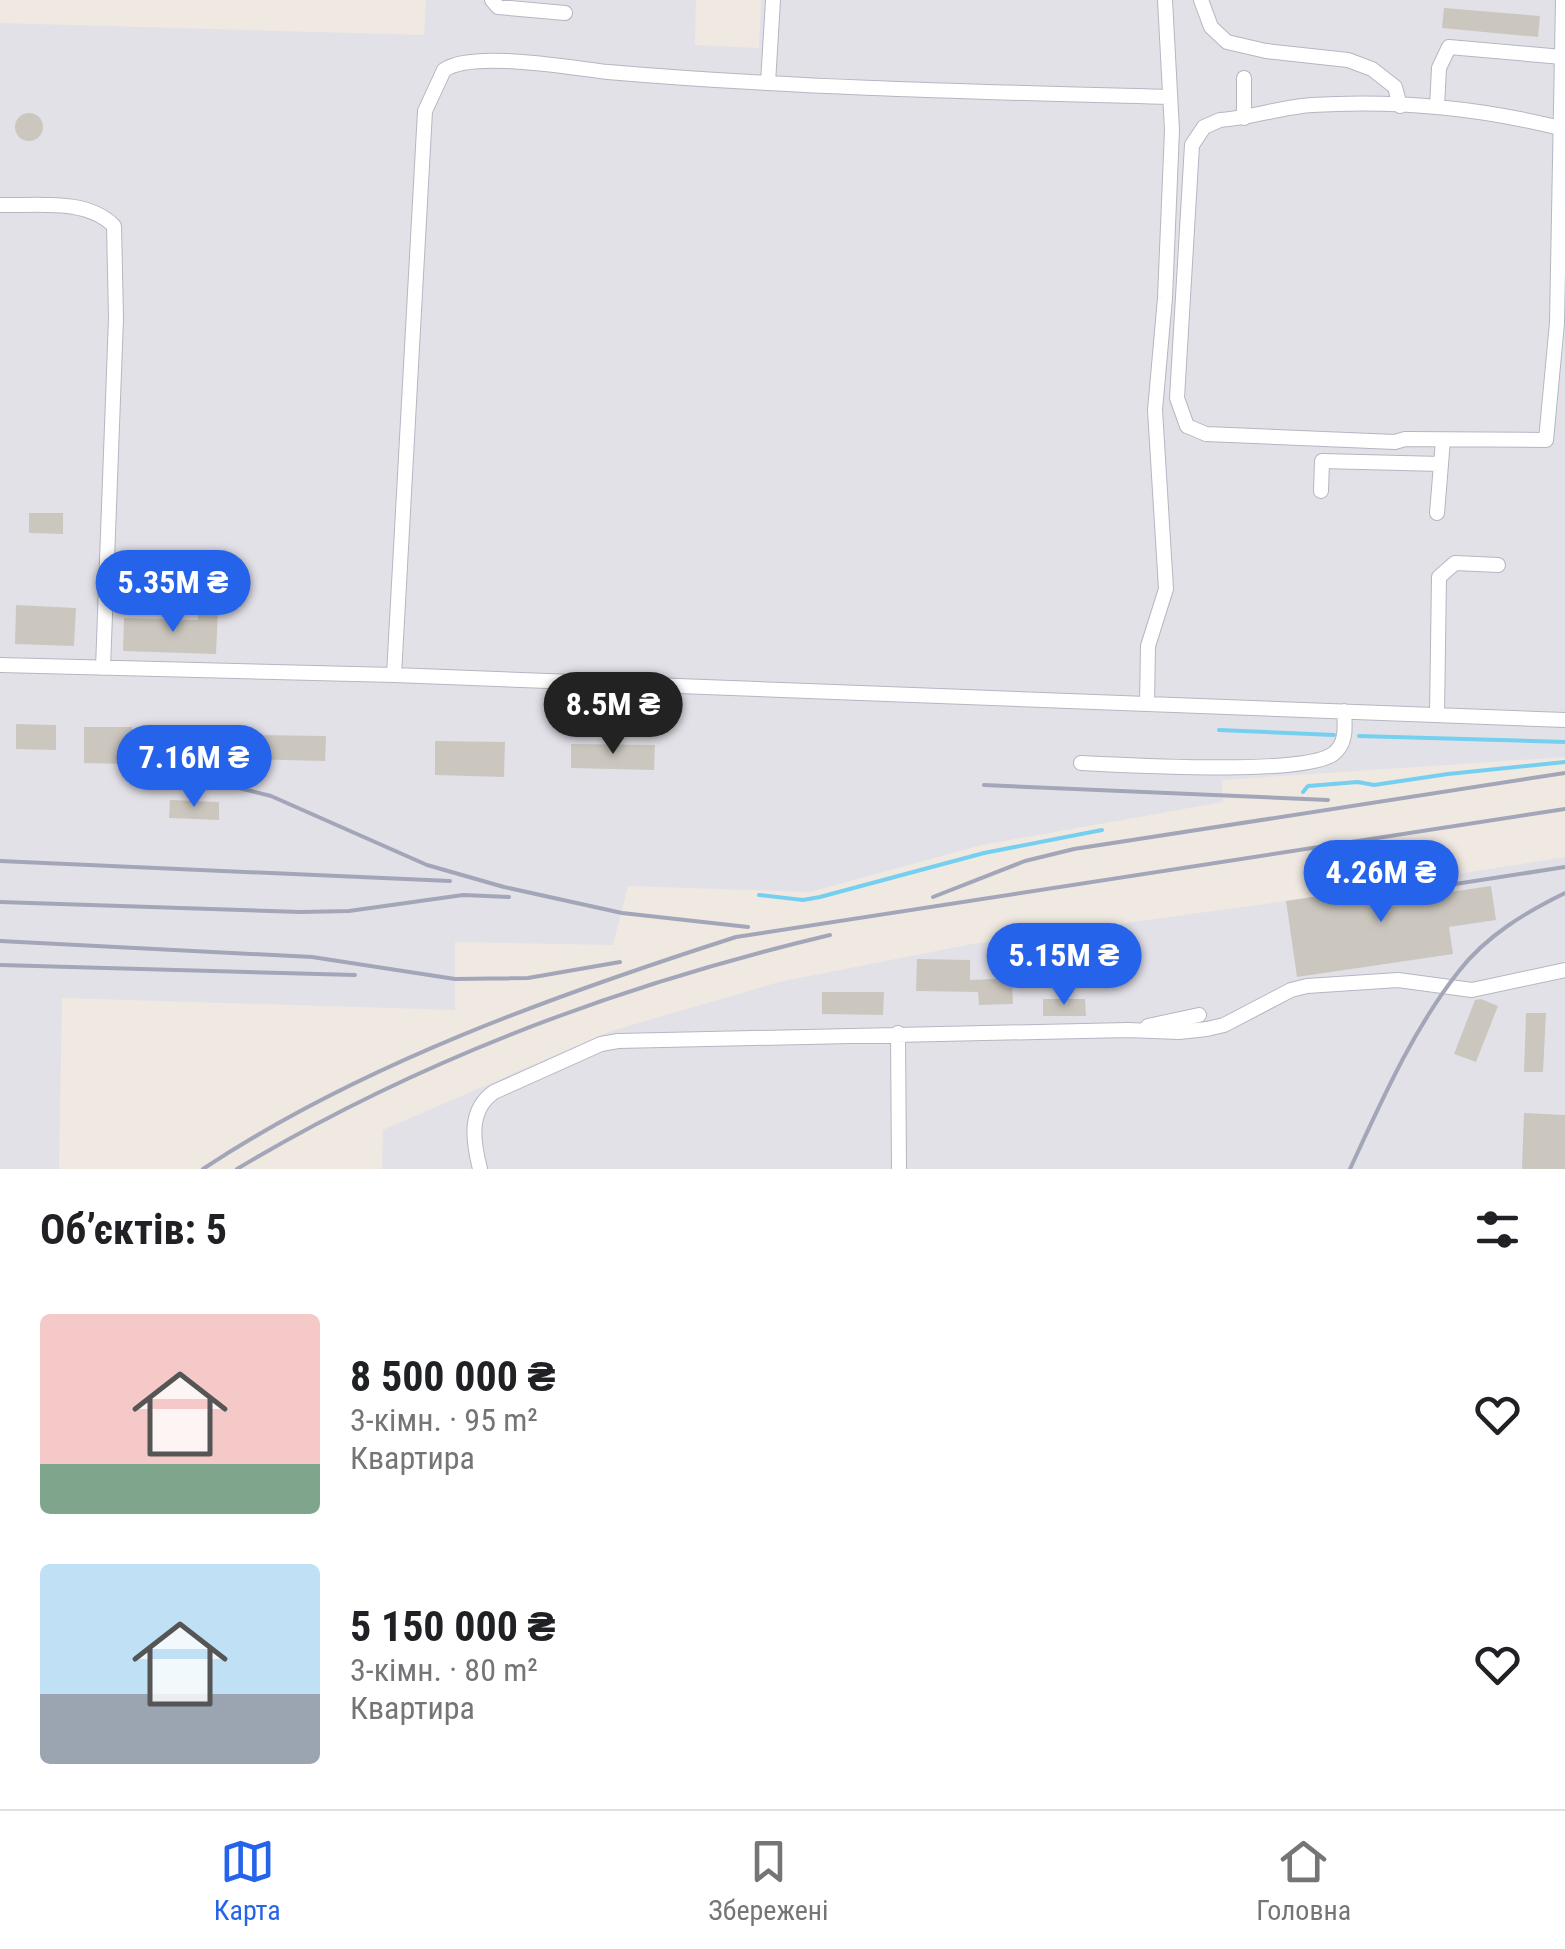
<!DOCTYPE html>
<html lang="uk">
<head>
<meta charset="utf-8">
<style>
  body { margin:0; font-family:"Roboto Condensed",sans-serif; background:#f2f2f2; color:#202124; height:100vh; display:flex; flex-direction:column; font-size:38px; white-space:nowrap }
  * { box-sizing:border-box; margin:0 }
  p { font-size:32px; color:#757577 }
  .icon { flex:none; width:55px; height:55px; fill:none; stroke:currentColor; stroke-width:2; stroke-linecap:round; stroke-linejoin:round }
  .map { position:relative; height:1169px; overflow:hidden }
  .side { display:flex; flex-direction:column; background:#fff; flex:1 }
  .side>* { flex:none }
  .price { position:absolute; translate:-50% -85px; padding:0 22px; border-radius:35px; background:#2563eb; color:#fff; font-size:32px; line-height:65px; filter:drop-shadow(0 2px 5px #0008) }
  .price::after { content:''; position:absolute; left:50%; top:60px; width:30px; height:22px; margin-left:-15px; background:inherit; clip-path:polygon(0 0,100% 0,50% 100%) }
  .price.current { background:#222; color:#fff }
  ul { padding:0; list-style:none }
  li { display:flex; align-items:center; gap:30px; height:250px; padding:0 40px }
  li span { display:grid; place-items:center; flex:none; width:280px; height:200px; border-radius:10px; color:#555 }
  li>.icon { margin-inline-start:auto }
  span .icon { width:120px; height:120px; fill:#fffc; stroke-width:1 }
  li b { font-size:42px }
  h2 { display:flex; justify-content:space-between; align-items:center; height:120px; padding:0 40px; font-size:42px }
  .tabs { display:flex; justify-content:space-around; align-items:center; height:140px; border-top:2px solid #e0e0e0; background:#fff; font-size:28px; color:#757577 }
  .tabs a { display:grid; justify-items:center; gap:5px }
  .tabs .current { color:#2563eb }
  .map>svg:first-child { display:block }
</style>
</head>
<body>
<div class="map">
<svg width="1565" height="1169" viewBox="0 0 1565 1169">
  <rect width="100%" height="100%" fill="#efe9e1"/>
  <path fill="#e3e1e8" d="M426,0H696L695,45L759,48L761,0H1565V757L1222,780L1223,802L982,845L810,892L628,886L613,945L455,942V1010L62,998L59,1169H0V23L424,35Z
    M1565,857V1169H382L383,1130L608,1032L779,982L972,944L1286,901Z"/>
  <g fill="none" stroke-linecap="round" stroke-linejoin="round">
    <path stroke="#75cff0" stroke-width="4" d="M1219,730L1334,735
      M1359,736L1565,742
      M1303,792L1308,786L1358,782L1374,785L1448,774L1565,762
      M759,895L803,900L820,897L984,853L1102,830"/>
  </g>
  <path fill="#cbc7bf" d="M1444,8L1540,16L1538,37L1442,28Z
    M15 127a14 14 0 1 1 28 0a14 14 0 1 1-28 0Z
    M29,513H63V534L29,533Z
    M16,605L76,608L74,646L15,644Z
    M198,609L218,610L216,654L123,651L124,618L198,620Z
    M16,724L56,725V750L16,749Z
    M84,727H132L131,764L84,763Z
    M239,727H252V735L326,736L325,761L242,759Z
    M435,741L505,742L504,777L435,775Z
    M571,744L655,745L654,770L571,768Z
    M170,800L219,802V820L169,818Z
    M1441,878L1443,893L1491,886L1496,920L1449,927L1453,954L1297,977L1286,901Z
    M917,959L970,960V980L1012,978L1013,1004L979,1005L978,992L916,991Z
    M822,992H884L883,1015L822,1014Z
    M1043,999H1085L1086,1016H1043Z
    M1481,999L1498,1006L1476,1062L1454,1054L1475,1000Z
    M1526,1013H1546L1543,1072H1524Z
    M1524,1113L1565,1115V1169H1522Z"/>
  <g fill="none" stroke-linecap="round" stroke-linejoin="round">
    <defs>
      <path id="minor" d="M492,0L498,7L565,13
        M1201,0L1211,27L1227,42L1266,51L1348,60L1372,69L1395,87L1400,106
        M768,83L773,0
        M1437,107L1439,68L1449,47L1562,57
        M1244,118V78
        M1560,128C1480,108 1394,100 1312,105C1281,107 1251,118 1220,120L1204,127L1192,145L1177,398L1187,426L1206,434L1395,442L1405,439L1546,440L1557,323L1563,0
        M0,205C37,206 87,198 114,226L116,318L103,668
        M1321,491L1322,461L1441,464
        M1437,513L1443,440
        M0,665L394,675L1565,720
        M394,675L425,111L444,70C473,50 570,68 608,72C794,88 982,92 1169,97
        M1147,704L1148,646L1166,589L1155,410L1165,298L1172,130L1165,0
        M1437,714L1439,577L1455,563L1498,565
        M1081,763C1126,765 1303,776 1333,754C1347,744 1345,726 1344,711
        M1148,1026L1199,1015
        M898,1033L899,1169
        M480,1169C473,1141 468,1110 494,1092L601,1044L618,1041L1128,1030L1179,1032L1207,1029L1224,1025L1291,990L1307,986L1398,980L1472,990L1565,970"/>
    </defs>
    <use href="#minor" stroke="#b4b7c1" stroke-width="16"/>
    <use href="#minor" stroke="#fff" stroke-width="14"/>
    <path stroke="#a3a6b8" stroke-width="4" d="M191,783L239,788L271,796L427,865L504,887L622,913L748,927
      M984,785L1328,800
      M0,861L450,881
      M1449,885L1565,867
      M933,897L1025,861L1074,849L1565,773
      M0,902L300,912L349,911L463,895L509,897
      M0,941L312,957L455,979L528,978L620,962
      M0,965L355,975
      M203,1169C361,1064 556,995 736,937L1565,809
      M237,1169C418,1060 624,984 830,935
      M1350,1169C1381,1102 1413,1029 1459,971C1486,936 1526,912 1565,893"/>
  </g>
</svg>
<b class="price" style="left:173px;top:635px">5.35M ₴</b>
<b class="price current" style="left:613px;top:757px">8.5M ₴</b>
<b class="price" style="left:194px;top:810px">7.16M ₴</b>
<b class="price" style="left:1381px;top:925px">4.26M ₴</b>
<b class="price" style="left:1064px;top:1008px">5.15M ₴</b>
</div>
<section class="side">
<h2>Об’єктів: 5<svg class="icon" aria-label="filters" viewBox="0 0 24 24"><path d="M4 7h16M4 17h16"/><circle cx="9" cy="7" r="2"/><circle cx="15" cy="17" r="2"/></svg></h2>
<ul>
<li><span style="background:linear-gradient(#f6c9c9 75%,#7fa58c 0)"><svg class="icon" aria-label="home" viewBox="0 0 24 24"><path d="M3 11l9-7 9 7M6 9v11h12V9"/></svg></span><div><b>8 500 000 ₴</b><p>3-кімн. · 95 m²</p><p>Квартира</p></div><svg class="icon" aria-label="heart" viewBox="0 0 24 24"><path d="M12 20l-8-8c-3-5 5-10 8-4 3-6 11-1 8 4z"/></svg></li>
<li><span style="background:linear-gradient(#bfe0f5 65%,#9aa5b1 0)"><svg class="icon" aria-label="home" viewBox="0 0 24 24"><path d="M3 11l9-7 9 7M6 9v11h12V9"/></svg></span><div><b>5 150 000 ₴</b><p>3-кімн. · 80 m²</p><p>Квартира</p></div><svg class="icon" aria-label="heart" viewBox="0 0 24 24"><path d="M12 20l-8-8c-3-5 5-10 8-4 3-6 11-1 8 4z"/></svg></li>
</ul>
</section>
<nav class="tabs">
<a class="current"><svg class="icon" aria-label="map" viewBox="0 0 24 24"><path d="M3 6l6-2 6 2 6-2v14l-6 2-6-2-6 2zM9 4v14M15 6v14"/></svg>Карта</a>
<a><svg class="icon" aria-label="saved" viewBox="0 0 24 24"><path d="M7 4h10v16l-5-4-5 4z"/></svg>Збережені</a>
<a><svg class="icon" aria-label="home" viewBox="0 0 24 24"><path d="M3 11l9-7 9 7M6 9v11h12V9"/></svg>Головна</a>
</nav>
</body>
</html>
